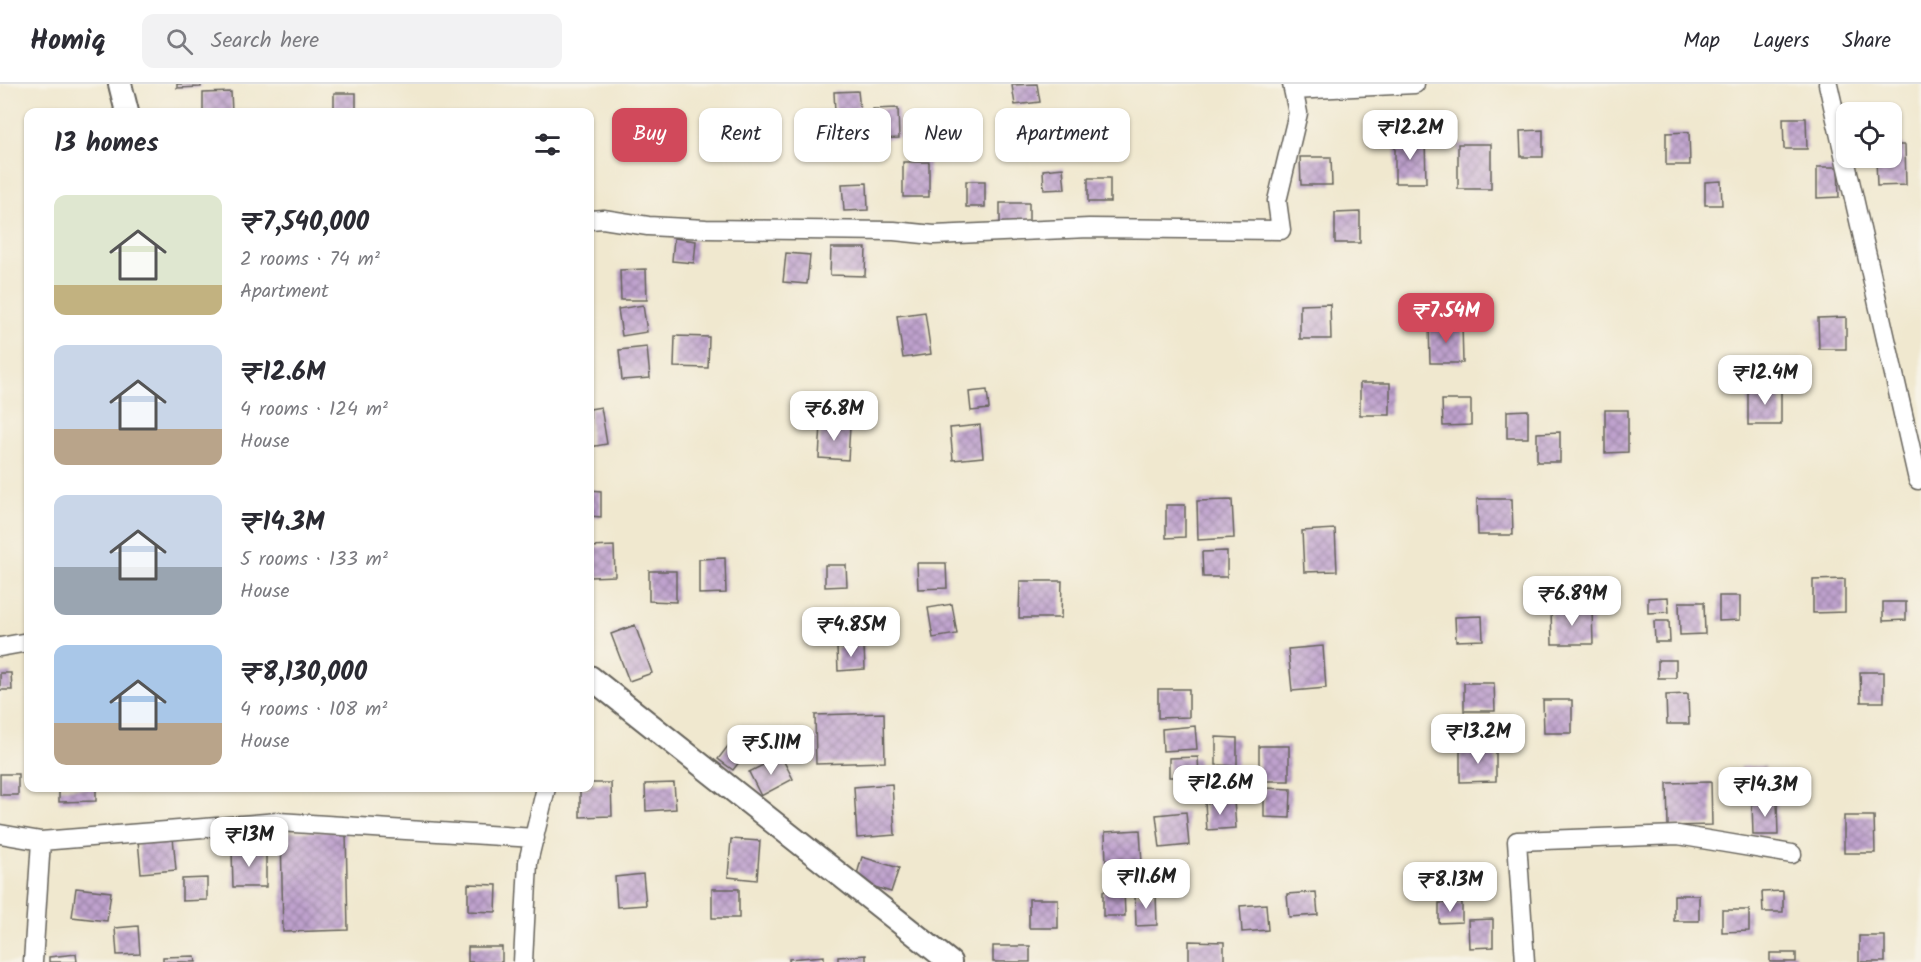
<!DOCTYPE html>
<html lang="en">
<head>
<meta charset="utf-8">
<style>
  body { margin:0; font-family:Kalam,sans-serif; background:#f2f2f3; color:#2b2b33; height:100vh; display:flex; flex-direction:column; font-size:22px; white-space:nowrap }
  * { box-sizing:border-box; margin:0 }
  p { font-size:20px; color:#7c7c81 }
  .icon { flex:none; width:33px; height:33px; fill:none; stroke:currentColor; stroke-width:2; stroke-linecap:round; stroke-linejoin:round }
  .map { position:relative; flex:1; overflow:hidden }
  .side { position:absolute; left:24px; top:24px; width:570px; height:684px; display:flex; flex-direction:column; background:#fff; border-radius:12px; box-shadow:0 2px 4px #0004 }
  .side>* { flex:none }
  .guide { position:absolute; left:612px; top:24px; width:570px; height:54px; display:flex; gap:12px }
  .buttons { position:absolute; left:1836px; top:18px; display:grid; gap:12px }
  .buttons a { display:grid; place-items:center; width:66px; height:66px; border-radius:12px; background:#fff; box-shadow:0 2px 4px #0004; font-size:30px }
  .price { position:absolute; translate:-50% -51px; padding:0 14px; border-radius:12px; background:#fff; color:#222; font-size:20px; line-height:39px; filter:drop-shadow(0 2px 3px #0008) }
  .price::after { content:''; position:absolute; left:50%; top:36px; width:18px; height:14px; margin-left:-9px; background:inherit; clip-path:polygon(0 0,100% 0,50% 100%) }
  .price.on { background:#d1495b; color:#fff }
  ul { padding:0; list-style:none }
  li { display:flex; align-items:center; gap:18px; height:150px; padding:0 30px }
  li span { display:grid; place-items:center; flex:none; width:168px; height:120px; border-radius:12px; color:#555 }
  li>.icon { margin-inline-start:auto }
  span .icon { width:72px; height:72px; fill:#fffc; stroke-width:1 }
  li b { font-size:26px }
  h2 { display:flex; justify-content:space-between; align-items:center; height:72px; padding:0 30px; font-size:26px }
  .pill { padding:0 21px; border-radius:12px; background:#fff; box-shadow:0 2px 4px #0004; font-size:21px; line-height:54px }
  .pill.on { background:#d1495b; color:#fff }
  header { display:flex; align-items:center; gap:36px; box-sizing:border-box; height:84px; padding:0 30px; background:#fff; border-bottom:2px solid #e1e1e2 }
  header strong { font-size:28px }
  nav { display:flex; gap:33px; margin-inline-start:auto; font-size:21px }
  .search { width:420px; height:54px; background:#f2f2f3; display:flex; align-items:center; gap:15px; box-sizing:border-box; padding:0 21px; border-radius:12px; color:#7c7c81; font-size:22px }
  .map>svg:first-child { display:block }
</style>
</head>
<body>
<header>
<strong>Homiq</strong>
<div class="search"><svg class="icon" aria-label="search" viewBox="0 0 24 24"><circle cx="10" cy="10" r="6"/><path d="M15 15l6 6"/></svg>Search here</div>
<nav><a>Map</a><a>Layers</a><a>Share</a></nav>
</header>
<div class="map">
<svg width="1921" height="878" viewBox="0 0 1921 878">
  <defs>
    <pattern id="building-cross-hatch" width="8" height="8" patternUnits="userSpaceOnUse" patternTransform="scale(1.5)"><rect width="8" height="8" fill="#bfa2ce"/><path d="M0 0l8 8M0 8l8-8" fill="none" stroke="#9a83a6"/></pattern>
  </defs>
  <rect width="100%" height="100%" fill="#f7f3e8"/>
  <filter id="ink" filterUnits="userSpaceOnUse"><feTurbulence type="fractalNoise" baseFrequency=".0167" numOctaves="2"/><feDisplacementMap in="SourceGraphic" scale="12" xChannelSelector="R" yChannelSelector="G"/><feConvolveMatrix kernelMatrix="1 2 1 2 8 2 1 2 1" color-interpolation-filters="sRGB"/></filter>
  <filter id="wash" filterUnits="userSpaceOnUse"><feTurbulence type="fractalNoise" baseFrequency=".008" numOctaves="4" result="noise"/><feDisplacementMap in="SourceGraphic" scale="24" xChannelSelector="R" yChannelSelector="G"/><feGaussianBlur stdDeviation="1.35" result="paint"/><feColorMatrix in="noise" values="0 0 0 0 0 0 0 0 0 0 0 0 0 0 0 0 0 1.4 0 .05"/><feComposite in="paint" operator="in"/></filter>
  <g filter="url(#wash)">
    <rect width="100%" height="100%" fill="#f0e8cf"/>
    <g id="blocks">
      <path fill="url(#building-cross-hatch)" d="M177,0H201V3L177,4Z
        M1037,0L1040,18L1015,21L1012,1Z
        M858,7L860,26L835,28L834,8Z
        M231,8L232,28H203V9Z
        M334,9H356V28H334Z
        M898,24L899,54L874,55L873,25Z
        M1783,34H1806L1807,65H1784Z
        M1543,46V73H1521L1520,47Z
        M1689,48L1690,81H1666V49Z
        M1425,55L1426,99H1395V56Z
        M1458,60H1491V105H1458Z
        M1892,61H1905L1906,101L1877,102L1876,74H1892Z
        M1300,73H1331L1332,101H1301Z
        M903,78H929V113H903Z
        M1817,83H1838L1839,113L1817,114Z
        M1063,84L1065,105L1044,106L1043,86Z
        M1088,94H1110V118H1088Z
        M966,97H985V123H966Z
        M1721,97L1722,121H1705V98Z
        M867,99L868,126L844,127L842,100Z
        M1000,119H1029V141H1000Z
        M1360,128V159H1335V129Z
        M674,154L696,157L694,179L672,177Z
        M831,164H866L865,192L830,191Z
        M786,169L810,171L807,200L783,198Z
        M646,185L647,216H621L620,186Z
        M1330,220L1331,255H1300V221Z
        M643,221L647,248L622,252L618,225Z
        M925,228L931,270L903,274L897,232Z
        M1846,233V265H1819L1818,234Z
        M1462,240L1463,279H1430L1429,241Z
        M675,252L709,253L708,284L674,283Z
        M647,263L650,294L622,296L619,266Z
        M1360,299H1390V331H1360Z
        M1748,303H1781V341H1748Z
        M987,306L989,325L971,327L969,308Z
        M1442,316H1471V341L1443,342Z
        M601,323L607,360L590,363V325Z
        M1528,326V354H1507V327Z
        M1605,326H1628V368L1605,369Z
        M821,340L850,342L848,376L819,374Z
        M980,341L983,373L953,376L950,344Z
        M1560,348V378H1537V349Z
        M590,406L601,407V433L590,432Z
        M1477,415H1512L1513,451H1478Z
        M1232,416L1234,454L1198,456L1197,417Z
        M1166,421H1185V453L1166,454Z
        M1335,445L1337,487L1304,488L1302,447Z
        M614,462L615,492L590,493V463Z
        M1227,467V493H1203L1202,468Z
        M725,474L726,509L699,510V475Z
        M917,479H946L947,504L918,505Z
        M825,481H846L847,502L825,503Z
        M649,487H676V518L649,517Z
        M1845,495V528L1813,529V496Z
        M1020,497H1062L1061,534H1019Z
        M1719,512H1740V536L1719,537Z
        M1668,513L1669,528L1648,529V514Z
        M1679,518H1704L1705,550L1680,551Z
        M1883,518H1906V536L1883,537Z
        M952,520L957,550L933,554L928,524Z
        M1592,525L1593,560H1552L1551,526Z
        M1482,532L1483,556L1456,557L1455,533Z
        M1654,537H1669L1670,558H1655Z
        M635,541L652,589L629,597L611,550Z
        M864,562L865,585L838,587L837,564Z
        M1323,562L1326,604L1292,607L1288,565Z
        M1658,576H1676V594H1658Z
        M1860,588H1884V618H1861Z
        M0,589H11L12,606H0Z
        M1464,599H1494L1495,627H1464Z
        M1158,605H1189V633L1158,634Z
        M1688,610L1689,640H1667L1666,611Z
        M1543,616H1572V649H1544Z
        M884,629L885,678L816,680L815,631Z
        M1195,642L1197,665L1163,667L1162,645Z
        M738,649L753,660L733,686L718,675Z
        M1216,653L1237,654V682L1216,681Z
        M1259,662H1289V697H1259Z
        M1496,665V697L1460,698V666Z
        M781,672L793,695L761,712L749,688Z
        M1198,673L1199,693H1169V674Z
        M1765,682V706H1740V683Z
        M0,690H18V711H0Z
        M1711,698L1712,741L1668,742L1667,699Z
        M590,699H611L612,732L580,733V704H590Z
        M674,699L676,725L646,727L645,700Z
        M892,700L895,751L857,754L854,703Z
        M59,704H96V717L59,718Z
        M1264,704L1291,705L1290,734L1264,733Z
        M1234,717L1236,744L1207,746L1205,719Z
        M1752,718H1777L1778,751H1753Z
        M1186,728L1189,761L1160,764L1156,731Z
        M1844,732H1874L1875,769H1844Z
        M1140,746L1142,780L1106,782L1105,748Z
        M346,747L348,846L283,848L281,748Z
        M173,753L176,786L141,789L138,756Z
        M731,755L760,757L757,796L728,793Z
        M232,766H266V803H233Z
        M862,773L899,784L891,808L855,797Z
        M643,790L646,821L617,823L615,793Z
        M207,794V816L182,817V795Z
        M468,800L497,801L496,828L468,827Z
        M76,804L111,808L107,837L72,833Z
        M712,805H739V834H712Z
        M1124,806L1125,832H1103V807Z
        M1783,807V828H1763L1762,808Z
        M1316,808L1318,831L1289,833L1287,810Z
        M1156,810L1157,841L1136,842L1135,811Z
        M1674,811H1699V837H1674Z
        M1029,815H1058V844H1029Z
        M1439,819H1462V838L1439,839Z
        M1266,820L1268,846L1242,848L1240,822Z
        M1722,826H1749V847L1722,848Z
        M1493,835V863L1469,864L1468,836Z
        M138,842L140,870L117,871L115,844Z
        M1859,852H1885V878H1859Z
        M1189,857L1224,858V878H1189Z
        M993,862H1030V878H993Z
        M468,863H502V878H468Z
        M1770,869H1796V878H1770Z
        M76,870L77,878H49V873Z
        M866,871V878H838V873Z
        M195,872L196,878H163V873Z
        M824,872V878H789V875Z"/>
    </g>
  </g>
  <g filter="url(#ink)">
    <use href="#blocks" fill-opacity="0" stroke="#66635b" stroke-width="1.5"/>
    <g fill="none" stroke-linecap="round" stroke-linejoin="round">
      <defs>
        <path id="minor" d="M1828,0L1918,396
          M1293,6L1415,0
          M590,136L603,135L648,142L706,145L894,147L934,151L1089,144L1281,146L1277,117L1298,29L1292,0
          M0,563L28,558
          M0,750L41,757L278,738L535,754
          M33,878L41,757
          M523,878L528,778L546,704
          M1525,878L1517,757L1678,751L1792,770"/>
        <path id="major" d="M120,0L127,28
          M590,593L950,878"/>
      </defs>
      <use href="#minor" stroke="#66635b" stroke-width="21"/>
      <use href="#major" stroke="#66635b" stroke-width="26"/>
      <use href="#minor" stroke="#fff" stroke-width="18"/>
      <use href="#major" stroke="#fff" stroke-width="22"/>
    </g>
  </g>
</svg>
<div class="buttons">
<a><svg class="icon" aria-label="locate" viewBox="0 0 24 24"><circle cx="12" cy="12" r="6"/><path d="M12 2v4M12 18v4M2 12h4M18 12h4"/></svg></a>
</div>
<b class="price" style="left:1410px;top:77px">₹12.2M</b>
<b class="price on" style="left:1446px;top:260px">₹7.54M</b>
<b class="price" style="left:1765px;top:322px">₹12.4M</b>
<b class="price" style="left:834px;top:358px">₹6.8M</b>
<b class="price" style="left:1572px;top:543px">₹6.89M</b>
<b class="price" style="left:851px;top:574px">₹4.85M</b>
<b class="price" style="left:1478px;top:681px">₹13.2M</b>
<b class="price" style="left:771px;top:692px">₹5.11M</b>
<b class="price" style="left:1220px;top:732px">₹12.6M</b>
<b class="price" style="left:1765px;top:734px">₹14.3M</b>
<b class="price" style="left:249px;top:784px">₹13M</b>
<b class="price" style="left:1146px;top:826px">₹11.6M</b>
<b class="price" style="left:1450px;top:829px">₹8.13M</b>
<div class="guide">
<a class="pill on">Buy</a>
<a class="pill">Rent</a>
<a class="pill">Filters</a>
<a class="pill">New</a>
<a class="pill">Apartment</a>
</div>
<section class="side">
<h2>13 homes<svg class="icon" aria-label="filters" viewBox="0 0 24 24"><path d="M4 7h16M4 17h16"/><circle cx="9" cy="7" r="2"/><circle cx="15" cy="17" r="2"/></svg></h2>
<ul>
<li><span style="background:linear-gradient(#dfe7d0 75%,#c2b280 0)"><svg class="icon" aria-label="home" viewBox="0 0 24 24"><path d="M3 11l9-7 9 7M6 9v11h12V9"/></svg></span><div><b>₹7,540,000</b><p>2 rooms · 74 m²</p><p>Apartment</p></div></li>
<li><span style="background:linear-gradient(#c9d6e8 70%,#b9a48a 0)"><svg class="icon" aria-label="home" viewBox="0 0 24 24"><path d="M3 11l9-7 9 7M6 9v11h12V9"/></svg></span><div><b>₹12.6M</b><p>4 rooms · 124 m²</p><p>House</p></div></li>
<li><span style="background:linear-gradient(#c9d6e8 60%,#9aa5b1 0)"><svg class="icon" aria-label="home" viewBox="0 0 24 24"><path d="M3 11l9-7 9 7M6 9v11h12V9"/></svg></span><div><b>₹14.3M</b><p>5 rooms · 133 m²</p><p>House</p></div></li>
<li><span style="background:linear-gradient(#a9c7e8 65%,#b9a48a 0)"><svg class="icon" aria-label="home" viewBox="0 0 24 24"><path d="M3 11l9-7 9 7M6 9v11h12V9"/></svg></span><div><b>₹8,130,000</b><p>4 rooms · 108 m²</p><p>House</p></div></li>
</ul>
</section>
</div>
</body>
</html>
